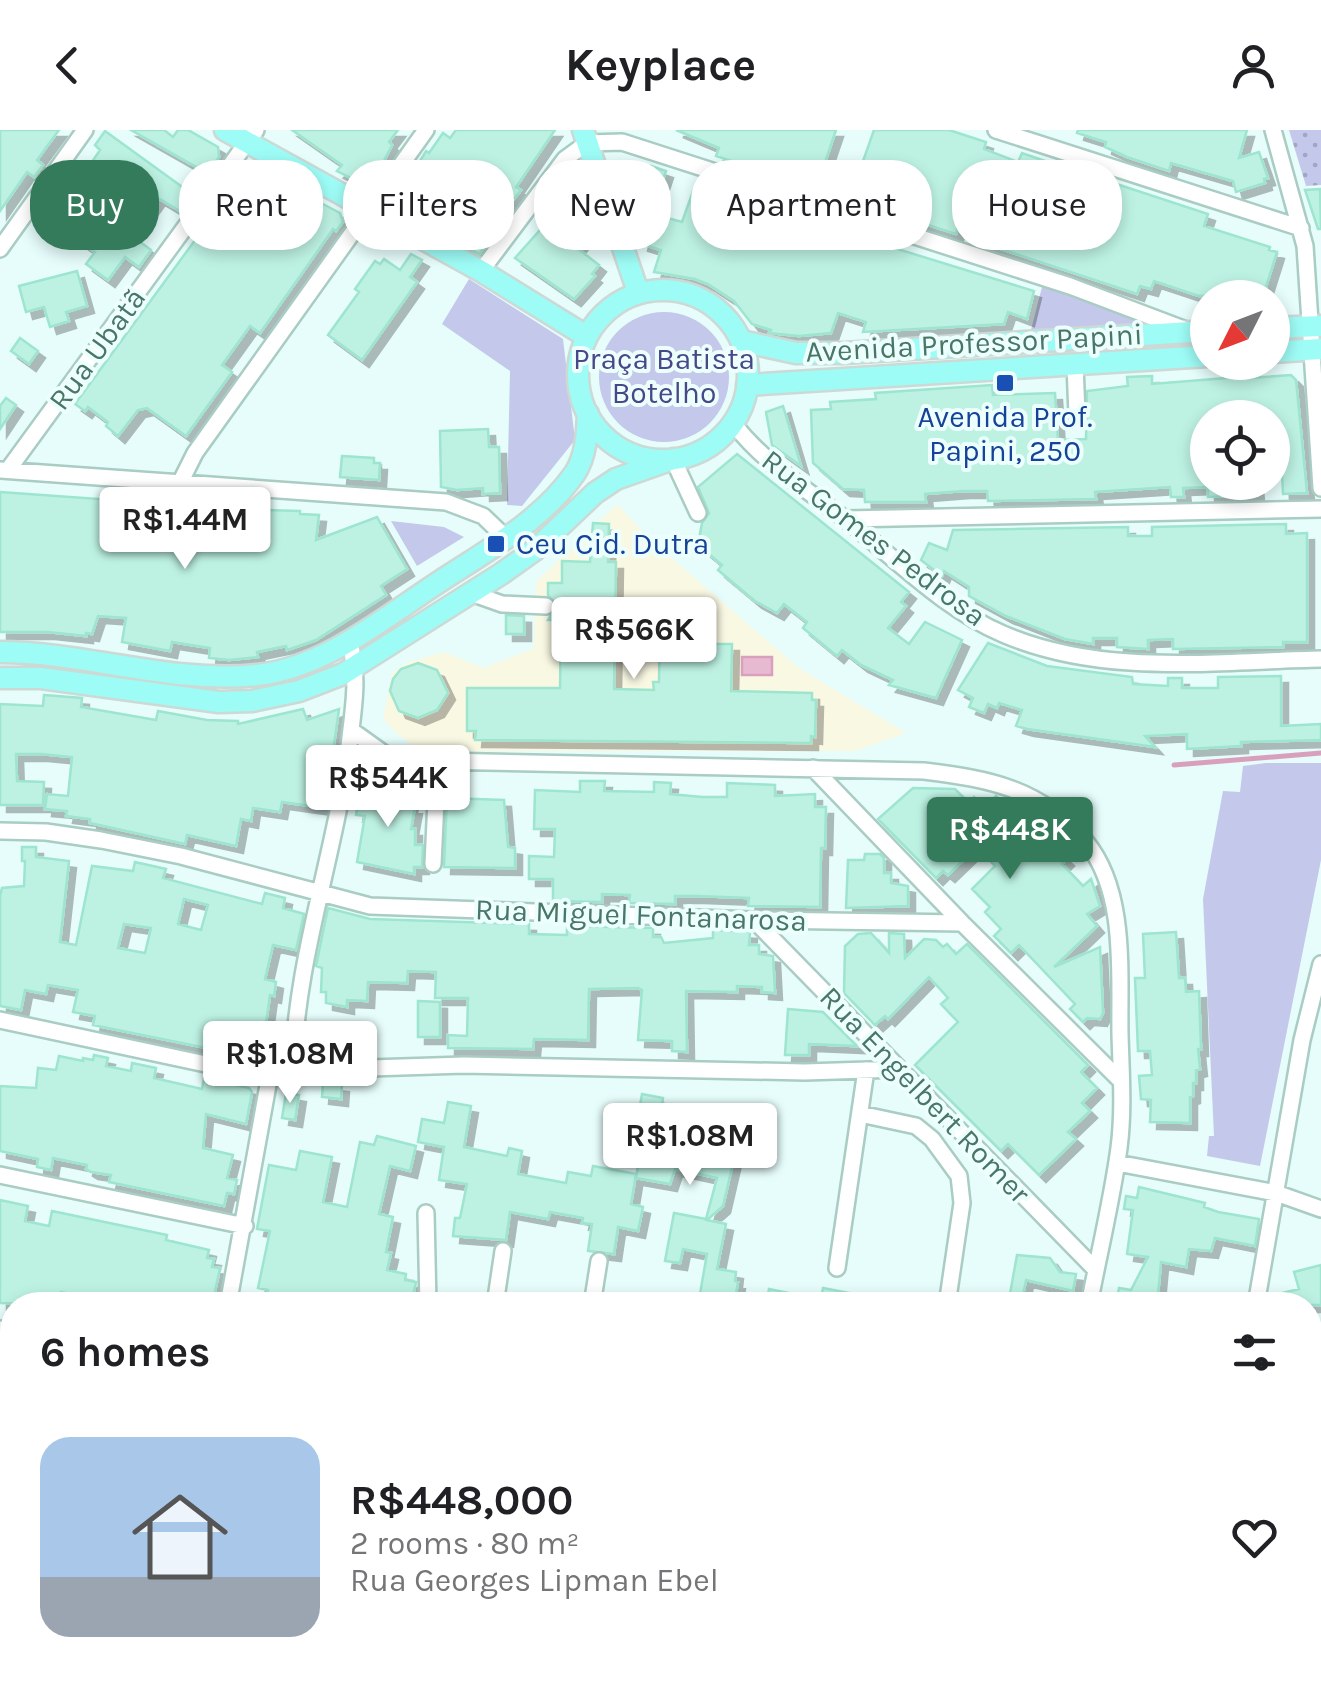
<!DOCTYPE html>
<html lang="en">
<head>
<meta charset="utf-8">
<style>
  body { margin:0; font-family:Karla,sans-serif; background:#f6f6f6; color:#202124; height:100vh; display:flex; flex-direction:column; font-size:38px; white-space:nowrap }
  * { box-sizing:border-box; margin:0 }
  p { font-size:32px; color:#757577 }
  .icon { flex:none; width:55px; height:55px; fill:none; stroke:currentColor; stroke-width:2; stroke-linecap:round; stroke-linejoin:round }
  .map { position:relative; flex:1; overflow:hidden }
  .panel { position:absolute; left:0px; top:1162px; width:1322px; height:392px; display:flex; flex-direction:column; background:#fff; border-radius:40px 40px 0 0; box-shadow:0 5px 15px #0003 }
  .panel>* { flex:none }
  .guide { position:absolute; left:30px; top:30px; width:1262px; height:90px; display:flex; gap:20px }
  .needle { width:65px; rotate:228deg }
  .buttons { position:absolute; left:1190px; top:150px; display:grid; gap:20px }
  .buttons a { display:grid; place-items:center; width:100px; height:100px; border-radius:50%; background:#fff; box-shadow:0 5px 15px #0003; font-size:50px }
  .price { position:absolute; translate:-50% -85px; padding:0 22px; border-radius:10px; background:#fff; color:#222; font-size:32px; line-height:65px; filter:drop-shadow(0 2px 5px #0008) }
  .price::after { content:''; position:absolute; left:50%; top:60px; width:30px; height:22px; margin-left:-15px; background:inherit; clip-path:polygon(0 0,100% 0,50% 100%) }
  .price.on { background:#337b5b; color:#fff }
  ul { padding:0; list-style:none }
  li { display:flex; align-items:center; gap:30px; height:250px; padding:0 40px }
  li+li { border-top:2px solid #e0e0e0 }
  li span { display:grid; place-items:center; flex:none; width:280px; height:200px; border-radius:30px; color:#555 }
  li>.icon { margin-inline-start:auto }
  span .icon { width:120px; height:120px; fill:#fffc; stroke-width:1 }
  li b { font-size:42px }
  h2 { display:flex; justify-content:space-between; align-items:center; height:120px; padding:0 40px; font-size:42px }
  .tag { padding:0 35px; border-radius:40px; background:#fff; box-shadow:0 5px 15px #0003; font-size:35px; line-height:90px }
  .tag.on { background:#337b5b; color:#fff }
  header { display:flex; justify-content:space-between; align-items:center; height:130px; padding:0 40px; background:#fff; font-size:45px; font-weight:700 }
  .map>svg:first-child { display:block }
</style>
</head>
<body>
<header><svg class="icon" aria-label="back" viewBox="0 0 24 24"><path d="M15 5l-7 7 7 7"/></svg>Keyplace<svg class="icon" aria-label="person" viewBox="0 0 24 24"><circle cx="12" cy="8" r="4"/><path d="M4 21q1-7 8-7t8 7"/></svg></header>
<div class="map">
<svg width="1321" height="1554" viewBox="0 0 1321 1554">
  <defs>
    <pattern id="grass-dots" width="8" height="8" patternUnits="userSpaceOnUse" patternTransform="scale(2.5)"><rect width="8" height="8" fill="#c4c8eb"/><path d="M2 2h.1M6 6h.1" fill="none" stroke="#a1a7c2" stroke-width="1.8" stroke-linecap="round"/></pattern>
    <filter id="shadow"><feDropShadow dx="7" dy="7" stdDeviation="0" flood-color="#0004"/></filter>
  </defs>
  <rect width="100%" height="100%" fill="#e6fdfb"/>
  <path fill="#f9f8e3" d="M617,374L654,413L799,538L906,603L856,621H442L414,617L395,602L383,589L392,543L408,532L444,522L484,538L534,518L536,452Z"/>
  <path fill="url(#grass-dots)" d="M1289,0H1321V55L1306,56Z"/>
  <path fill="#c4c8eb" d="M469,149L563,209L575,310L522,376L507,375L510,241L442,194Z
    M1043,153L1146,190L1135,196L1030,204Z
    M599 247a65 65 0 1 1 130 0a65 65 0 1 1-130 0Z
    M391,391L444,397L464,407L417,436Z
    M1266,633H1321V730L1260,1036L1207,1026L1209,1006H1214L1203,769L1223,661L1240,662L1243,636Z"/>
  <path fill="#e7bad2" stroke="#d9a0be" stroke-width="2.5" d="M742,527H772V545H742Z"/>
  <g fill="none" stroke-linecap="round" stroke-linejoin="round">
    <path stroke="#d9a0be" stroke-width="5" d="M1174,635L1321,623"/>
  </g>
  <path fill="#bdf2e3" stroke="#9de5cf" stroke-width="2.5" fill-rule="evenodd" filter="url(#shadow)" d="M0,0H59L37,30L43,35L34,47L27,42L0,81Z
    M131,0H164L173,7L178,0H188L218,17L219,27L207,43Z
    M292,0H398L389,12L392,15L384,31L365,55L337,41L342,35Z
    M456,0H555L516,57L521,60L505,81L510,84L479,124L436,96L442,88L402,61L426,21L429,23L443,3L450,8Z
    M676,0H836L816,59L716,26L719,18Z
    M874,0H949L986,12L984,19L1018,32L1022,23L1054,34L1052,39L1085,49L1086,44L1208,84L1204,96L1270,117L1269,120L1277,122L1265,160L1249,155L1250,162L1199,166L1154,151L1151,159L1140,156L1137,164L983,113L986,105L958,96L956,104L900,86L905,72L877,63L874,71L861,67L871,37L862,34Z
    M1078,0H1247L1239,28L1259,22L1268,48L1264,49L1265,53L1236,62L1233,51L1171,33L1169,41L1127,27L1105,17L1106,12L1077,3Z
    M105,1L192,64L180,81L158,68L131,105L151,120L139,137L125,127L108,150L86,134L95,122L71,105L67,110L46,95L92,32L100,20L95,15Z
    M651,36L666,41L652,83L631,78L635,60L650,51Z
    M255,38L340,83L343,92L336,101L333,99L260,203L250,196L222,235L232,242L186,306L147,278L138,280L118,306L106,296L108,292L88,277L85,281L75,274L215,83L218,85L243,50L241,48L247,39Z
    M711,56L866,106L865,109L1034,161L1027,189L1008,182L1004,194L863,202L866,192L838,183L831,203L799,206L769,203L771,200L752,194L734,171L708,154L695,149L654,142L661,120L641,114L650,83L682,92L693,61L707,66Z
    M1320,59L1321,99H1318L1305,60Z
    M557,81L587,104L577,118L599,135L592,144L595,146L574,169L515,128Z
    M411,124L422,130L410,147L417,152L362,230L328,205L359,162L355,159L375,131L380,134L384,129L400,140Z
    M77,141L87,176L66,182L69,191L50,197L44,177L26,182L19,156Z
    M20,208L38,221L29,234L11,221Z
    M1245,232H1249L1250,248L1291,245L1296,250L1307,363L1283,364L1281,320H1272V288H1208V324H1202L1208,352H1256L1257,365L1208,367V357L1183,358L1184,367H1171L1170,357L1095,362L1096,369L988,371L987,361H963L925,364L926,372H865L864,360L843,359L813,333L811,280L831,279L830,272L876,269L875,263L992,255L993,265L1055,263L1058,310L1086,309L1087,261L1128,256L1127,247L1152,246V254L1226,248L1225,241L1240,240Z
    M6,268L16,275L0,299V276Z
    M783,276L801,336L772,315L766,282Z
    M488,299L489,317H499L500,363L483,364V358L457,360L441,357L440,301Z
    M737,324L909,462L901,472L906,476L888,498L909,514L925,492L962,510L936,568L889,555L893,550L861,535L842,520L837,526L803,498L807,492L784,474L777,483L755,471L718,440L722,435L698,415L702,393L709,383L698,357Z
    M342,326L374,328V333H380L379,350L340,347Z
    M0,362L154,373V365L178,367V374L203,376V369L227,370V379L300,381V384L319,385L316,410L377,387L407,439L381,456L386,465L316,510L287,520L286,516L257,522L258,527L229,530L209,528L210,518L172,512L170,521L122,512L126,488L98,486L92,504L86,503V506L48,502H0Z
    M593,393L609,394L608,432H616L614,559L654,560L653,552H659L660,482L691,483L690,514H732L731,561L812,563V570H816L815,607L811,606V613L475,610L476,601H467V558H560L561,490H548L557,476L548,465V453H562V431L590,432Z
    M1286,394V404L1307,403V512H1283V517L1173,519V509L1148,510V519L1117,517V508H1093V514L1065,509L1006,486L969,466V457L944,441L942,446L921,430L929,413L947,420L953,400L1128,397V406H1152V397Z
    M506,485L524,486V504H506Z
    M988,513L1047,536L1132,547L1133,554L1168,556V548H1182V558H1218V547L1281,546V596L1321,594V610L1241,612V616L1187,619V604L1145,606L1155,617L1027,599L1016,596L1022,580L999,573L997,578L988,574L984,583L969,577L973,568L958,560Z
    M418,533L437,540L448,563L437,580L418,588L399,581L390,561L393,549L401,539Z
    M44,565L82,568L81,577L156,590L158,581L207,590L238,591V594L303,579L307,590L339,579L325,678L282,672L280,682L253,678L251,691L241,689L236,716L187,705L185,714L90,693V689L66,686L67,681L45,679L47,664L68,666L72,627L41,624H16L17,651L44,652L43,675H0V574L43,576Z
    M580,651H605L604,661L654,662V652L671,653L670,664L702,667H727V653L775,655V666L815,664V677H826L825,718H821L820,777L748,776L749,768L697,766H675V774L629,773L630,765L602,764V772L553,771V749H529V726L554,727L555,699H534L535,660L580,662Z
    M362,654L413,662L410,676L415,677L411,699H415V715H423L422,737H414V744L357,732L365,686L356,685Z
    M913,658L955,659L969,673L974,667L985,677L996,666L1005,674L1009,670L1026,679L1022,683L1050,711L1058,703L1068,713L1059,722L1067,729L1062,734L1083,756L1091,749L1100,776L1087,784L1097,796L1054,837L1100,817L1103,883L1100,889L1087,888L1083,892L1070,879L1075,874L1019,815L1011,823L994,806L1001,799L985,782L990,777L972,759L995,736L977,717L948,745L943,741L936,748L878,689Z
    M447,668L504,670L508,717L515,718V738L444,737Z
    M22,717H36V727L69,731L60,812L76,815L92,736L133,741L135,732L166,739L163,748L262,774L265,763L285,768L283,778L304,784L296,820L273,815L265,849L276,852L274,866L270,865L261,929L93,895L95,886L73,882L78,860L48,855L46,864L25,860L21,880L0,876V766L2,758L24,756L25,731H22ZM184,769L208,775L201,800L178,794ZM124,794L151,798L145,823L118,818Z
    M865,724H880L884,728V743H891V753L908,756V776L846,778L848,730H864Z
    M328,778L370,789L529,794V804L567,805V796L653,798V807H661L664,813L713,808V800L750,802L749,815H759V824L773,826L775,863L762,862V857L737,856V862L686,861L687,922L672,921V911L638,910L642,860L638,858L589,859L588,910L534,909L533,919L448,918V905L467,906L468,868H435L436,842L408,841L407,853L368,852L367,871L347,870V877L326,873V862H321L322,838L316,836Z
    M1176,802L1179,848H1185L1186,862L1199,861L1201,919H1198L1200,939L1196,940V953H1193V966L1190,967V993L1150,992L1151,970L1141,969L1139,946L1152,945L1150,921H1138L1135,848H1145L1143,804Z
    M871,803L889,823V803L904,804L905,828L924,809L936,810L943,817L947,814L956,824L967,814L1088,935L1081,942L1097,958L1082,973L1090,981L1068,1002L1076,1009L1039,1045L1008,1014L1001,1021L915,935L958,892L941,874L948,868L929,847L888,889L885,886L875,895L844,863L845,816L858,804Z
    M418,871L440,872V907H418Z
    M788,879L823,882L857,916L809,914V925H785Z
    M338,904L368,906L367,924L330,923L331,910H338Z
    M94,925L108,928L106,936L131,941L132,933L156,938L154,948L176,953L202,959L204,948L249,958L252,962L246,994L206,984L203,1018L233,1025L227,1048L237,1050L234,1064L227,1063L224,1076L109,1052L111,1045L91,1042L86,1039L87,1035L53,1028L51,1040L37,1037L38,1029L0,1021V956L36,958L38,938L56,940L59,926L83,931V928L93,930Z
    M323,953L342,955L341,969L322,967Z
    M286,963L299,965L295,990L282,988Z
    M642,964L663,968L661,984L722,998L719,1012L737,1016L723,1076L707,1090L726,1094L717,1139L736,1142L735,1151L738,1152L734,1175H698L707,1124L683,1119L680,1133L665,1131L674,1083L706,1089L717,1048L675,1039L670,1054L636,1048L643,1005L635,1004Z
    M448,972L471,976L464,1017L507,1026L509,1018L522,1021L518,1044L566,1053L568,1042L591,1046L593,1036L636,1044L631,1074L643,1077L638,1101L618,1097L614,1124L588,1121L592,1094L582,1093L583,1088L550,1082L548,1089L510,1082L506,1110L453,1106L455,1088H460L467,1054L439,1050L444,1017L418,1012L422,989L444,993Z
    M377,1006L416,1016L410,1041L390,1036L379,1084L393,1087L386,1122L391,1123L387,1140L406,1144L405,1150L416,1152L411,1175H289L269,1171L268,1160L258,1158L270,1101L257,1099L269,1035L296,1040L300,1021L332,1027L323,1072L347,1077L360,1012L374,1015Z
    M1139,1057L1205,1073L1204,1077L1218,1082L1259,1089L1255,1116L1215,1108L1211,1121L1189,1119L1186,1137L1161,1132L1157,1175H1116L1119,1158L1131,1160L1148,1127L1127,1124L1133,1080L1124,1079L1126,1066L1137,1068Z
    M0,1070L28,1076L25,1091L49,1096L52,1081L167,1105L166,1110L209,1120L207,1128L214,1129L212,1137L220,1138L212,1175H97L84,1172V1167L61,1162L58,1175L0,1173Z
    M1017,1125L1050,1128L1060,1142L1076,1144L1073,1161L1026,1150L1021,1175H1008Z
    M1321,1135V1175H1267L1269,1166L1299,1159L1294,1142Z
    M823,1158L849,1163L846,1175H820Z
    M769,1159L818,1169L817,1175H766Z
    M0,1228L12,1233V1298L0,1326Z
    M0,1331L12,1337V1358L0,1386Z
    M12,1445V1554H0V1473Z"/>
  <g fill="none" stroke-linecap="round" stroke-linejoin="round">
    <defs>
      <path id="minor" d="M996,0L1301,98
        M1273,0L1305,116L1321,358
        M602,57L639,47
        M0,119L85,0
        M481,141L565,29L587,13L622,12L1070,156L1189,201
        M1075,234L1077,286
        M733,293C766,336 813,363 855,397C901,434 948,481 1003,504C1103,547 1216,531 1321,529
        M673,329L698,383
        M0,340L446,372L483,386L506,408
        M8,340L256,0
        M181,351L195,323L426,0
        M846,389L1321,379
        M471,463L502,474L546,476
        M351,600L393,630
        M431,631L436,670L433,734
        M813,638L962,793L1121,951
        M346,640L393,630L924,641C989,649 1041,658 1086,712C1127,762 1119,843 1120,904C1121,941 1124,980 1119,1018C1112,1070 1099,1123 1089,1175
        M0,701L46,702L101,710L181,726L370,776L754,790L962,793
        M754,790L1095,1139
        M0,890L243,942L464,935L805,942L899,939
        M293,942C295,831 335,726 349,616C353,580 360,546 349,510
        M860,984L916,996L932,1009L959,1046L962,1073L947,1175
        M1117,1033L1276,1063L1321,1079
        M0,1045L245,1096
        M426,1083L428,1175
        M837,1138L866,940
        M228,1175L270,944
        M495,1175L503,1121
        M592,1175L599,1131
        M1256,1175L1302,910L1321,834
        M0,1199L12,1202
        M1310,1298L1321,1300
        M0,1434H12
        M1310,1511L1321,1513
        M406,1542L432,1554
        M53,1554L58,1542
        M305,1554L310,1542
        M558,1554L563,1542
        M806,1554L811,1542
        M1025,1554L1030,1542
        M1220,1554L1225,1542"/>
      <path id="major" d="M225,0L481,141L586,206
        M583,0L638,162
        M578 245a85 85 0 1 1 170 0a85 85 0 1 1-170 0Z
        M1272,198L1321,196
        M741,211L796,223H844L1208,201
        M1272,222L1321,219
        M747,255L1208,226
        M0,522C85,522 172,554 257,545C324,538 384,488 439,452C486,421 542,391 575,343C586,326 587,304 588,284
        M0,548H41L219,572L252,571L299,561L343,544L501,444L536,419L595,363L616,349L673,329"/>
    </defs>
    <use href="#minor" stroke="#a9ccc3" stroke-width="20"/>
    <use href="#major" stroke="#ccd9d5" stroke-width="25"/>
    <use href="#minor" stroke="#fff" stroke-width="15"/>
    <use href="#major" stroke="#9efcf6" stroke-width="20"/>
  </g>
  <g fill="#1a4fb4" stroke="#edfffd" stroke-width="4">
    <rect x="995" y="243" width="20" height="20" rx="5"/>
    <rect x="486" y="404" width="20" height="20" rx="5"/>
  </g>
  <g text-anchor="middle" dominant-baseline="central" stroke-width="8" stroke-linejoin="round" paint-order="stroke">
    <g font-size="30" fill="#4a7668" stroke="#edfffd">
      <text transform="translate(974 213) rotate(-3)">Avenida Professor Papini</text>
      <text transform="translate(97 219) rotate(-54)">Rua Ubatã</text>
      <text transform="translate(874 408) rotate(37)">Rua Gomes Pedrosa</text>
      <text transform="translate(641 785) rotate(2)">Rua Miguel Fontanarosa</text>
      <text transform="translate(925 965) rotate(46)">Rua Engelbert Romer</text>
    </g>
    <g font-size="30" fill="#484788" stroke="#edfffd">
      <text x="664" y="229">Praça Batista<tspan x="664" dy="34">Botelho</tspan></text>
    </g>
    <g font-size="30" fill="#164399" stroke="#edfffd">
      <text x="1005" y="287">Avenida Prof.<tspan x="1005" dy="34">Papini, 250</tspan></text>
      <text x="516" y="414" text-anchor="start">Ceu Cid. Dutra</text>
    </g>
  </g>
</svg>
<div class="buttons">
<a><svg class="needle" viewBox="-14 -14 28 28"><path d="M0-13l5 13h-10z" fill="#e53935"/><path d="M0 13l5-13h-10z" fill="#757577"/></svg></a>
<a><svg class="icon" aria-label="locate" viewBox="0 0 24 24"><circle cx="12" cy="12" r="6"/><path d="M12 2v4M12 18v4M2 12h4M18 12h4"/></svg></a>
</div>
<b class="price" style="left:185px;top:442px">R$1.44M</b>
<b class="price" style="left:634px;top:552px">R$566K</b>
<b class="price" style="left:388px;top:700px">R$544K</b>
<b class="price on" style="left:1010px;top:752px">R$448K</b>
<b class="price" style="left:290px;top:976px">R$1.08M</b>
<b class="price" style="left:690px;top:1058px">R$1.08M</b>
<div class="guide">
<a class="tag on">Buy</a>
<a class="tag">Rent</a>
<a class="tag">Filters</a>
<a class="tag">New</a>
<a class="tag">Apartment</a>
<a class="tag">House</a>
</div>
<section class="panel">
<h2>6 homes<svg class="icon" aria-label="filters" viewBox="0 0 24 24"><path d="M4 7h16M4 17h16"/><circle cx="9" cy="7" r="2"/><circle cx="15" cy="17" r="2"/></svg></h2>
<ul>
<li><span style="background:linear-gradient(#a9c7e8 70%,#9aa5b1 0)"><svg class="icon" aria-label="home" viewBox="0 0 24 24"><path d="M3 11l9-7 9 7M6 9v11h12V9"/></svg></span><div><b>R$448,000</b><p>2 rooms · 80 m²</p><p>Rua Georges Lipman Ebel</p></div><svg class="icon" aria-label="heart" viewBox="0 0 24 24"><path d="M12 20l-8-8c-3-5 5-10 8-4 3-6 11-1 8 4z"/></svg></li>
</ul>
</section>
</div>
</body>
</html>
